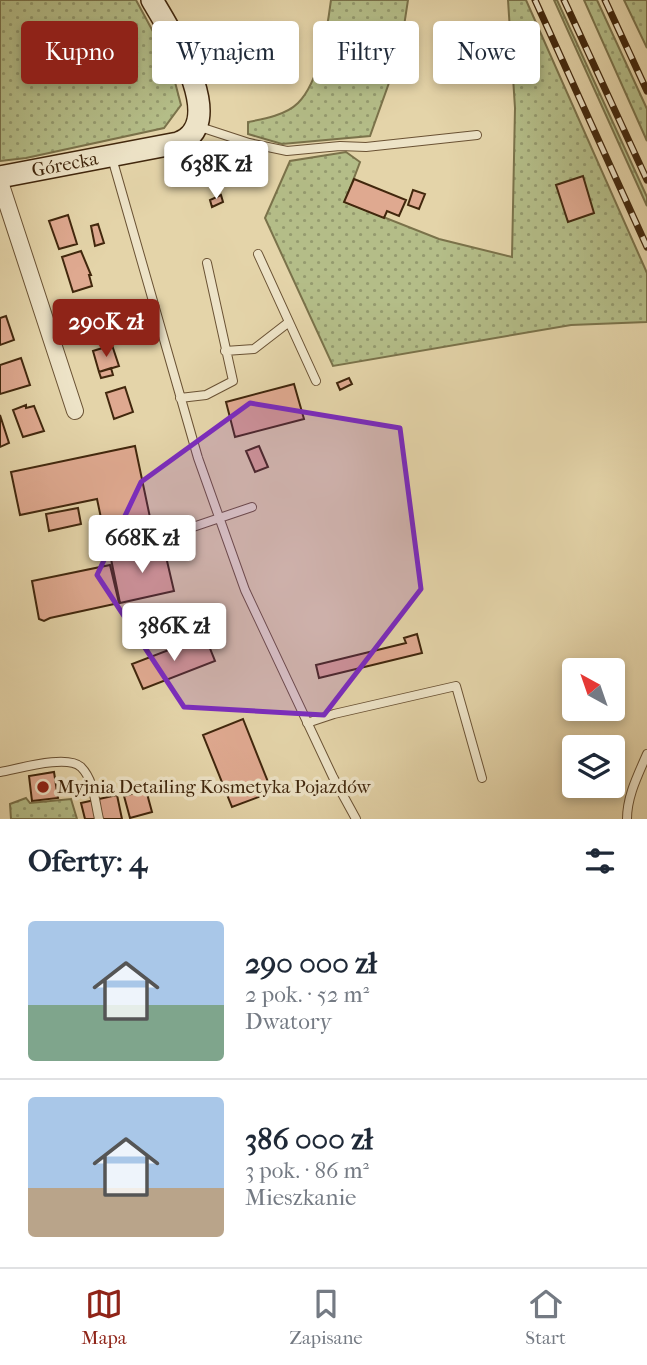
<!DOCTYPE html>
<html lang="pl">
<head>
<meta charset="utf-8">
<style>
  body { margin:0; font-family:"IM FELL French Canon",serif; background:#f6f6f7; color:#1f2937; height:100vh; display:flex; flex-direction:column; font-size:26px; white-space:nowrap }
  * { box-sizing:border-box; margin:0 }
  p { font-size:23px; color:#747a83 }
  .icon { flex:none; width:38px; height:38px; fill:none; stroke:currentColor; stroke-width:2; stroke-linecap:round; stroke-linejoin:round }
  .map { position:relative; height:819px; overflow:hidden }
  .panel { display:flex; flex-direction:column; background:#fff; flex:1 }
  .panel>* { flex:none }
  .hud { position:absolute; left:21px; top:21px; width:606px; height:63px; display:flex; gap:14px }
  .needle { width:46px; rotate:320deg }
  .tools { position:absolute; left:562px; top:658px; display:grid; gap:14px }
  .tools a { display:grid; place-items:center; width:63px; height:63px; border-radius:7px; background:#fff; box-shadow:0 4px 10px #0003; font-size:35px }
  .price { position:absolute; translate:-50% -60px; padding:0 16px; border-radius:7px; background:#fff; color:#222; font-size:23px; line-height:46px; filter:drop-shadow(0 2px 4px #0008) }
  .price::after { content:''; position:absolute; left:50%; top:42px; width:21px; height:16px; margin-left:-10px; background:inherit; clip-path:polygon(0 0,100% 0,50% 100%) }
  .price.active { background:#8f2418; color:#fff }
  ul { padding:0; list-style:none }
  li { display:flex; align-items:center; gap:21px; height:175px; padding:0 28px }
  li+li { border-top:2px solid #e0e1e3 }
  li span { display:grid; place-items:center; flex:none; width:196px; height:140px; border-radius:7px; color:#555 }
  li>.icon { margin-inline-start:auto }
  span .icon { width:84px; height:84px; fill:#fffc; stroke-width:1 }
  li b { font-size:30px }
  h2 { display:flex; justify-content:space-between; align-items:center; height:84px; padding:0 28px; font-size:30px }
  .tag { padding:0 24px; border-radius:7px; background:#fff; box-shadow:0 4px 10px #0003; font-size:24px; line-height:63px }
  .tag.active { background:#8f2418; color:#fff }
  .tab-bar { display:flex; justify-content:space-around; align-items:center; height:98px; border-top:2px solid #e0e1e3; background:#fff; font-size:19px; color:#747a83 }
  .tab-bar a { display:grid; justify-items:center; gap:4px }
  .tab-bar .active { color:#8f2418 }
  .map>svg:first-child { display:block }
</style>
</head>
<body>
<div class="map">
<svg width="647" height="819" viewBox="0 0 647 819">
  <defs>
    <pattern id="grass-dots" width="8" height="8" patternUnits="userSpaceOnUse" patternTransform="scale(1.75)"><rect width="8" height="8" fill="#b4bd88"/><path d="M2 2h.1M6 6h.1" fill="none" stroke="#949a6e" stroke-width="1.8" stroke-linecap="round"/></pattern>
  </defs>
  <rect width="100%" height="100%" fill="#e4d4a9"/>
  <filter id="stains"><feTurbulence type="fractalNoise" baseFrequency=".00286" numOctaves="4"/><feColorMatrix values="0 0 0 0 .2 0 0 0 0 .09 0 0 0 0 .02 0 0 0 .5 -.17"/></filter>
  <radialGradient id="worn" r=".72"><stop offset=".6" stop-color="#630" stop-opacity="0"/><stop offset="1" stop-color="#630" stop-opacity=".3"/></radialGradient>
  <path fill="url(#grass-dots)" stroke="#7a724a" stroke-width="2" d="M0,0H136L170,63L181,105L164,128L26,158L0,161Z
    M331,0H408L400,52L370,136L282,144L248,134V122C264,119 286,115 298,103C320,81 327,30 331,0Z
    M508,0H526L647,273V322L571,325L333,366L265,218L290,161L346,152L360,162L345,202L439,239L512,257L515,108Z
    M554,0H557L647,197V206Z
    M584,0H597L647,109V141Z
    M624,0H647V48Z
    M26,798L30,803L71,799L77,819H11L10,804Z"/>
  <path fill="#dfa990" stroke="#41270d" stroke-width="2" d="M583,176L594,213L568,222L556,185Z
    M354,179L406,200L399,216L387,211L384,218L344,202Z
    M413,190L425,194L419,209L408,205Z
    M221,195L223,202L212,207L210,200Z
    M68,215L77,244L59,249L49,221Z
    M98,224L104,243L95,246L91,226Z
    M81,251L91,275H89L92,286L73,292L62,257Z
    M6,316L14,340L0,345V318Z
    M112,345L119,366L99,372L93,351Z
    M21,358L30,385L0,394V365Z
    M111,368L113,375L101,378L99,372Z
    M349,378L352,384L340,390L337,383Z
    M294,384L304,419L235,437L226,402Z
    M125,387L133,412L114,419L106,393Z
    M26,405V408L34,406L44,431L23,437L13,410Z
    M0,415L9,443L0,447Z
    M135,446L152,527L105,537L97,499L20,515L11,472Z
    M259,446L268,467L255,472L246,451Z
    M78,508L81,524L49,531L46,514Z
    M164,548L174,591L120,603L111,559Z
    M110,565L119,603L50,618L44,621L39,619L32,581Z
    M417,634L422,653L319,678L316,665L406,643L404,638Z
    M205,636L215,661L143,689L132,664Z
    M243,719L272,792L232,807L203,735Z
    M54,772L58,798L32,801L29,776Z
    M146,790L152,812L130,818L124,796Z
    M117,795L122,819H85L81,803Z"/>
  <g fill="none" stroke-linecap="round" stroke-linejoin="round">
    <defs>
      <path id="lane" d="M197,126L249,143L287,151L340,146L366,147L477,135
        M112,158L198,458L245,590L333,777L356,819
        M258,254L316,381
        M225,351L254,349L289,322
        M180,398L206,395L233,381L207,263
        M193,527L252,507
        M307,723L334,714L456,686L482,778
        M0,772C18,769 67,754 81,767C94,780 95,802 99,819
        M627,819C627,796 638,775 647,754"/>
      <path id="street" d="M0,182L75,411"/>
      <g id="secondary">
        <path id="s1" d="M0,177L178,143C231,124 169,29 152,0"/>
      </g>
    </defs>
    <use href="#lane" stroke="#6a5234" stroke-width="10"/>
    <use href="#street" stroke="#6a5234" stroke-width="18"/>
    <use href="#secondary" stroke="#41270d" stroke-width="24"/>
    <use href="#lane" stroke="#ede3c7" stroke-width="8"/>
    <use href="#street" stroke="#ede3c7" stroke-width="16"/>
    <use href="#secondary" stroke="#ede3c7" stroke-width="21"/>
    <defs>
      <path id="rail" d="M535,0L647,247
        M564,0L647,180
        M605,0L647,91"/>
    </defs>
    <use href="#rail" stroke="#41270d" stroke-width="7"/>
    <use href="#rail" stroke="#ede3c7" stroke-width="4.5" stroke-dasharray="13" stroke-linecap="butt"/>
  </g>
  <path fill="#7b2cbf" fill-opacity="0.2" stroke="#7b2cbf" stroke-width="5" stroke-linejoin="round" d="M250,403L400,428L421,589L324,715L184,707L97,575L141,482Z"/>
  <circle fill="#8f2418" stroke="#ede3c7" stroke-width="2.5" cx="43" cy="787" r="7"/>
  <g text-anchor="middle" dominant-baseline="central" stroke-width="7" stroke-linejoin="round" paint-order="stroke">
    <g font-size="19" fill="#41270d" stroke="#ede3c7">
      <text stroke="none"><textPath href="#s1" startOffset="66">Górecka</textPath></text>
    </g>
    <g font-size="19" fill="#41270d" stroke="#ede3c7" text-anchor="start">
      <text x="57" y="787">Myjnia Detailing Kosmetyka Pojazdów</text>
    </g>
  </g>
  <rect width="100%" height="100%" filter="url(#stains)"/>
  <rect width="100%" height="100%" fill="url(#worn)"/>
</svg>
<div class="tools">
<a><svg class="needle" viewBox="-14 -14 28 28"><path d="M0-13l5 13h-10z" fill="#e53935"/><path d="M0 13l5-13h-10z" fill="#747a83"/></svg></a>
<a><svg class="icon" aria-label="layers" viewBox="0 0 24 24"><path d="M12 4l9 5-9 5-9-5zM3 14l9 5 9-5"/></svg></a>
</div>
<b class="price" style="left:216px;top:201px">638K zł</b>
<b class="price active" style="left:106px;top:359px">290K zł</b>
<b class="price" style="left:142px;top:575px">668K zł</b>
<b class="price" style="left:174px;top:663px">386K zł</b>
<div class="hud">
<a class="tag active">Kupno</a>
<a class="tag">Wynajem</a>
<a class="tag">Filtry</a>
<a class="tag">Nowe</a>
</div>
</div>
<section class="panel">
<h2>Oferty: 4<svg class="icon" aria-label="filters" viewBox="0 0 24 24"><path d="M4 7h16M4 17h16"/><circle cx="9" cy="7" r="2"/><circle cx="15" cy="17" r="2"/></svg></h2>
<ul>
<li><span style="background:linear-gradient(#a9c7e8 60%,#7fa58c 0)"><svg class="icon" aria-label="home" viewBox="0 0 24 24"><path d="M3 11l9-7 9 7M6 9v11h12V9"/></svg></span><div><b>290 000 zł</b><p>2 pok. · 52 m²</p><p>Dwatory</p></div></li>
<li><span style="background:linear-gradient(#a9c7e8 65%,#b9a48a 0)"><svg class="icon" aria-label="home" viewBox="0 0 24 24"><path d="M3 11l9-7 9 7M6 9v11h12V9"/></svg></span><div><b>386 000 zł</b><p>3 pok. · 86 m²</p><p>Mieszkanie</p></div></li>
</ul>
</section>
<nav class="tab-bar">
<a class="active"><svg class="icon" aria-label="map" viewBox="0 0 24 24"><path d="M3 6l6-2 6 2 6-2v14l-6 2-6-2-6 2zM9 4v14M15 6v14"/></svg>Mapa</a>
<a><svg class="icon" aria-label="saved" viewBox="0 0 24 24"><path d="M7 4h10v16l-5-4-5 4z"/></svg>Zapisane</a>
<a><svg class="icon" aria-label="home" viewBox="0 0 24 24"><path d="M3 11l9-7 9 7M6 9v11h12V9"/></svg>Start</a>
</nav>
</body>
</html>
